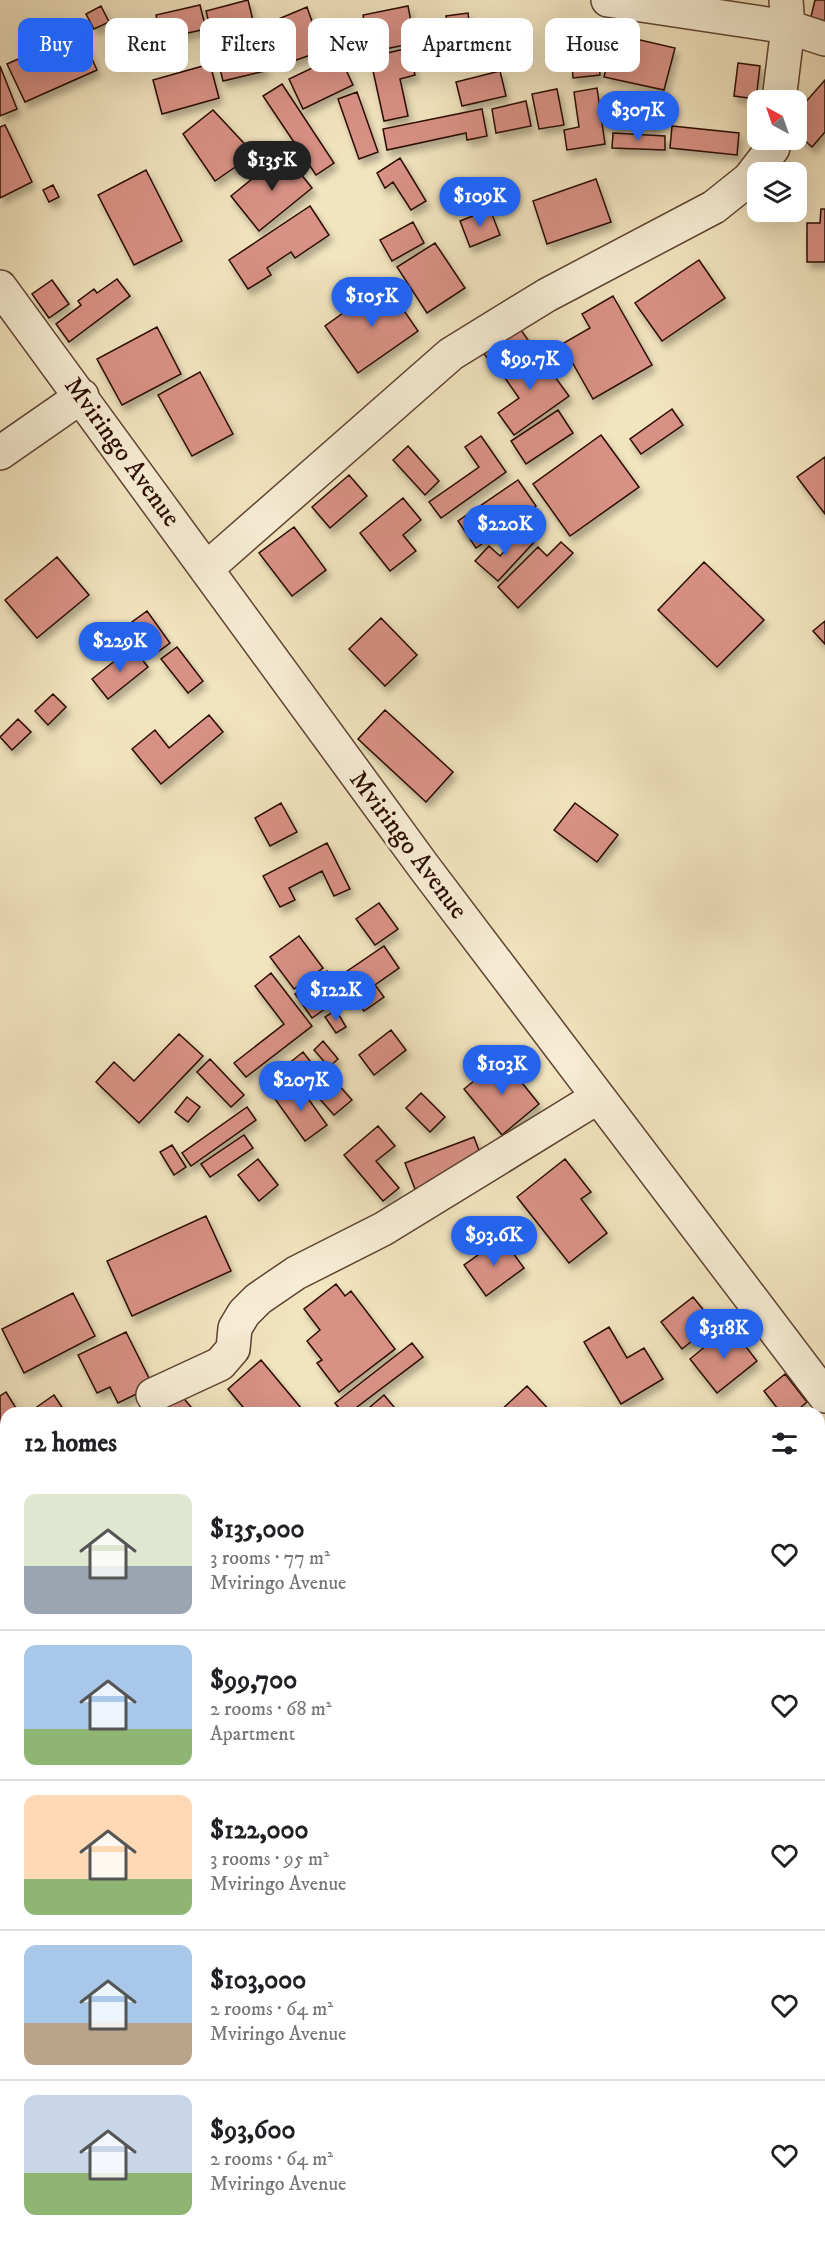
<!DOCTYPE html>
<html lang="en">
<head>
<meta charset="utf-8">
<style>
  body { margin:0; font-family:"IM FELL DW Pica",serif; background:#f6f6f6; color:#202124; height:100vh; display:flex; flex-direction:column; font-size:22px; white-space:nowrap }
  * { box-sizing:border-box; margin:0 }
  p { font-size:20px; color:#757577 }
  .icon { flex:none; width:33px; height:33px; fill:none; stroke:currentColor; stroke-width:2; stroke-linecap:round; stroke-linejoin:round }
  .map { position:relative; flex:1; overflow:hidden }
  .details { position:absolute; left:0px; top:1407px; width:825px; height:836px; display:flex; flex-direction:column; background:#fff; border-radius:18px 18px 0 0; box-shadow:0 6px 24px #0002 }
  .details>* { flex:none }
  .top-card { position:absolute; left:18px; top:18px; width:789px; height:54px; display:flex; gap:12px }
  .needle { width:39px; rotate:320deg }
  .buttons { position:absolute; left:747px; top:90px; display:grid; gap:12px }
  .buttons a { display:grid; place-items:center; width:60px; height:60px; border-radius:12px; background:#fff; box-shadow:0 6px 24px #0002; font-size:30px }
  .price { position:absolute; translate:-50% -51px; padding:0 14px; border-radius:21px; background:#2563eb; color:#fff; font-size:20px; line-height:39px; filter:drop-shadow(0 2px 3px #0008) }
  .price::after { content:''; position:absolute; left:50%; top:36px; width:18px; height:14px; margin-left:-9px; background:inherit; clip-path:polygon(0 0,100% 0,50% 100%) }
  .price.selected { background:#222; color:#fff }
  ul { padding:0; list-style:none }
  li { display:flex; align-items:center; gap:18px; height:150px; padding:0 24px }
  li+li { border-top:2px solid #e0e0e0 }
  li span { display:grid; place-items:center; flex:none; width:168px; height:120px; border-radius:12px; color:#555 }
  li>.icon { margin-inline-start:auto }
  span .icon { width:72px; height:72px; fill:#fffc; stroke-width:1 }
  li b { font-size:26px }
  h2 { display:flex; justify-content:space-between; align-items:center; height:72px; padding:0 24px; font-size:26px }
  .tag { padding:0 21px; border-radius:12px; background:#fff; box-shadow:0 6px 24px #0002; font-size:21px; line-height:54px }
  .tag.selected { background:#2563eb; color:#fff }
  .map>svg:first-child { display:block }
</style>
</head>
<body>
<div class="map">
<svg width="825" height="2242" viewBox="0 0 825 2242">
  <defs>
    <filter id="shadow"><feDropShadow dx="3.5" dy="6" stdDeviation="3" flood-color="#0004"/></filter>
  </defs>
  <rect width="100%" height="100%" fill="#f2e4bf"/>
  <filter id="stains"><feTurbulence type="fractalNoise" baseFrequency=".00333" numOctaves="4"/><feColorMatrix values="0 0 0 0 .2 0 0 0 0 .09 0 0 0 0 .02 0 0 0 .5 -.17"/></filter>
  <radialGradient id="worn" r=".72"><stop offset=".6" stop-color="#630" stop-opacity="0"/><stop offset="1" stop-color="#630" stop-opacity=".3"/></radialGradient>
  <path fill="#d89185" stroke="#2b0c02" stroke-width="1.5" filter="url(#shadow)" d="M248,0L265,71L223,81L206,11Z
    M815,0H825V33L808,29Z
    M200,5L206,29L161,39L156,15Z
    M101,6L109,22L94,29L86,14Z
    M408,6L415,43L370,52L363,15Z
    M307,7L322,51L282,65L269,23Z
    M468,13L472,48L451,51L446,16Z
    M354,24L361,46L332,56L325,35Z
    M595,26L600,75L573,78L571,49L562,50L560,30Z
    M80,32L97,70L25,102L7,64Z
    M614,34L675,48L664,90L604,77Z
    M409,48L415,75L400,79L408,116L384,121L370,57Z
    M339,55L353,85L303,109L289,79Z
    M738,63L760,66L756,99L734,96Z
    M210,64L219,98L162,114L153,80Z
    M0,66L17,109L0,116Z
    M500,71L506,96L462,106L456,82Z
    M825,80V132L812,147L796,133V113Z
    M282,84L334,163L316,175L263,96Z
    M597,88L605,144L567,150L564,130L579,127L574,92Z
    M557,89L564,125L539,129L532,94Z
    M357,92L378,152L359,159L338,99Z
    M612,94L657,95L656,128L611,127Z
    M526,101L531,126L496,133L492,109Z
    M482,109L487,136L467,140L466,133L387,150L383,129Z
    M213,110L254,154L215,181L183,134Z
    M5,125L32,182L0,198V127Z
    M672,126L739,133L737,155L670,148Z
    M613,133L665,136V150L612,148Z
    M284,153L312,188L259,231L231,196Z
    M400,158L426,201L411,210L393,182L385,188L377,173Z
    M146,170L182,241L134,265L98,195Z
    M596,179L611,222L547,244L533,201Z
    M53,185L59,197L49,202L43,190Z
    M310,206L329,235L295,258L291,252L267,268L271,275L248,289L229,260Z
    M490,209L500,235L470,247L460,221Z
    M821,209H825V262H807V223H820Z
    M413,222L424,243L392,261L380,240Z
    M435,243L465,288L427,313L397,267Z
    M699,260L725,298L662,341L635,303Z
    M117,279L130,296L69,342L56,324L81,305L78,301L94,289L97,293Z
    M52,280L69,304L49,318L32,294Z
    M385,283L418,331L358,373L325,326Z
    M613,296L652,365L593,399L562,344L590,328L582,314Z
    M514,320L528,340L492,365L478,345Z
    M157,327L181,374L122,405L97,359Z
    M533,347L569,396L514,435L498,413L519,398L500,371Z
    M200,372L233,434L192,456L158,395Z
    M672,409L683,425L641,454L630,439Z
    M558,410L573,433L526,464L511,441Z
    M601,435L639,487L570,536L533,484Z
    M481,436L506,472L441,518L429,502L479,467L465,447Z
    M408,446L439,481L425,495L393,460Z
    M825,457V514L797,477Z
    M349,475L367,496L330,528L312,507Z
    M518,480L536,506L476,548L458,521Z
    M403,498L421,520L403,535L416,551L390,571L360,533Z
    M294,527L326,570L292,596L259,553Z
    M525,529L537,539L498,581L475,561L489,546L500,556Z
    M561,542L573,553L518,608L498,587L538,547L547,556Z
    M57,557L89,595L37,638L5,600Z
    M704,562L764,620L717,667L658,610Z
    M147,611L170,643L155,654L132,622Z
    M381,618L417,655L385,686L349,649Z
    M825,621V644L813,631Z
    M132,647L148,667L108,699L92,679Z
    M177,647L203,681L188,693L161,659Z
    M53,694L66,707L48,725L35,711Z
    M385,710L453,772L426,802L358,739Z
    M209,715L223,732L161,784L132,749L155,730L169,748Z
    M18,719L31,732L12,750L0,737Z
    M281,803L297,832L270,846L255,818Z
    M575,803L618,835L597,862L554,830Z
    M327,843L350,889L334,896L322,871L289,888L295,900L280,907L263,876Z
    M379,903L398,929L375,945L356,919Z
    M299,936L323,968L294,989L270,957Z
    M384,946L399,968L375,985L384,997L364,1011L340,976Z
    M327,971L345,995L312,1018L295,994Z
    M271,973L312,1026L246,1077L234,1063L284,1024L255,986Z
    M336,1010L346,1027L336,1033L325,1017Z
    M391,1030L406,1050L374,1075L359,1055Z
    M179,1034L203,1056L139,1123L96,1082L114,1062L134,1081Z
    M323,1041L338,1059L329,1067L314,1050Z
    M303,1052L313,1065L294,1081L283,1068Z
    M502,1058L539,1104L502,1135L464,1089Z
    M210,1059L244,1095L231,1107L197,1072Z
    M329,1074L352,1100L334,1115L311,1089Z
    M297,1083L327,1125L305,1141L275,1099Z
    M421,1093L445,1117L430,1132L406,1108Z
    M187,1097L200,1107L188,1122L175,1112Z
    M247,1107L256,1120L191,1166L182,1153Z
    M378,1126L395,1146L376,1161L399,1188L383,1201L344,1155Z
    M244,1135L253,1148L210,1177L201,1164Z
    M474,1137L484,1164L415,1189L405,1163Z
    M172,1145L186,1167L174,1175L160,1152Z
    M258,1159L278,1185L259,1201L238,1175Z
    M565,1159L591,1192L581,1199L607,1233L569,1263L517,1197Z
    M206,1216L231,1271L132,1316L107,1261Z
    M502,1238L524,1268L486,1296L464,1265Z
    M336,1284L345,1296L351,1291L395,1349L339,1392L317,1363L322,1360L307,1341L320,1330L304,1309Z
    M73,1293L95,1336L24,1373L2,1329Z
    M693,1297L714,1323L682,1349L661,1322Z
    M730,1326L757,1361L717,1393L690,1359Z
    M609,1327L627,1358L644,1348L663,1379L621,1404L584,1342Z
    M126,1332L153,1386L118,1403L110,1387L97,1393L78,1355Z
    M412,1343L423,1357L349,1413H343L335,1403Z
    M261,1360L301,1408L295,1413H248L228,1389Z
    M785,1374L807,1402L794,1413H781L764,1391Z
    M527,1386L552,1413H498Z
    M175,1388L196,1413H145Z
    M6,1392L19,1413H6V1450L2,1453L0,1450V1396Z
    M54,1395L65,1412L33,1413L31,1411Z
    M384,1395L399,1413H363Z
    M819,1419L825,1426V1456L819,1461Z
    M825,1465V1521H819V1469Z
    M0,1529L6,1536V1588L0,1582Z
    M6,1620V1651L0,1656V1625Z
    M6,1701V1732L0,1736V1705Z
    M825,1732V1781L819,1772V1736Z
    M819,1823L825,1831V1841L819,1845Z
    M0,1894L6,1895L4,1941H0Z
    M6,1972V2010L0,1995V1974Z
    M6,2063V2094L4,2095L0,2081V2065Z
    M824,2096L825,2151L819,2156V2100Z
    M825,2158V2216L819,2222V2164Z
    M0,2210L6,2212V2236H25L24,2242H0Z
    M50,2236H109V2242H50Z
    M118,2236H150V2242H119Z
    M228,2236H257L260,2242H231Z
    M263,2236H309L311,2242H266Z
    M325,2236H372L376,2242H329Z
    M401,2236H425L419,2242H406Z
    M537,2236H572L575,2239L578,2236H594L599,2242H542Z"/>
  <g fill="none" stroke-linecap="round" stroke-linejoin="round">
    <defs>
      <path id="minor" d="M608,0L788,27L825,39
        M779,100L788,27L786,0
        M0,287L424,867L825,1396
        M0,453L82,396
        M206,569L451,354L547,295L714,207L749,179L773,148L774,140
        M153,1395L220,1364L233,1349L235,1328L244,1313L258,1299L296,1273L383,1229L598,1097
        M0,1497L6,1499
        M819,1533L825,1532
        M819,1915L825,1910
        M819,2070L825,2077
        M0,2124L6,2154
        M0,2188L6,2189
        M450,2242L454,2236"/>
    </defs>
    <use href="#minor" stroke="#5d4231" stroke-width="36"/>
    <use href="#minor" stroke="#f7edd5" stroke-width="33"/>
  </g>
  <g text-anchor="middle" dominant-baseline="central" stroke-width="6" stroke-linejoin="round" paint-order="stroke">
    <g font-size="26" fill="#2b0c02" stroke="#f7edd5">
      <text transform="translate(122 452) rotate(54)">Mviringo Avenue</text>
      <text transform="translate(408 845) rotate(53)">Mviringo Avenue</text>
    </g>
  </g>
  <rect width="100%" height="100%" filter="url(#stains)"/>
  <rect width="100%" height="100%" fill="url(#worn)"/>
</svg>
<div class="buttons">
<a><svg class="needle" viewBox="-14 -14 28 28"><path d="M0-13l5 13h-10z" fill="#e53935"/><path d="M0 13l5-13h-10z" fill="#757577"/></svg></a>
<a><svg class="icon" aria-label="layers" viewBox="0 0 24 24"><path d="M12 4l9 5-9 5-9-5zM3 14l9 5 9-5"/></svg></a>
</div>
<b class="price" style="left:638px;top:142px">$307K</b>
<b class="price selected" style="left:272px;top:192px">$135K</b>
<b class="price" style="left:480px;top:228px">$109K</b>
<b class="price" style="left:372px;top:328px">$105K</b>
<b class="price" style="left:530px;top:391px">$99.7K</b>
<b class="price" style="left:505px;top:556px">$220K</b>
<b class="price" style="left:120px;top:673px">$229K</b>
<b class="price" style="left:336px;top:1022px">$122K</b>
<b class="price" style="left:502px;top:1096px">$103K</b>
<b class="price" style="left:301px;top:1112px">$207K</b>
<b class="price" style="left:494px;top:1267px">$93.6K</b>
<b class="price" style="left:724px;top:1360px">$318K</b>
<div class="top-card">
<a class="tag selected">Buy</a>
<a class="tag">Rent</a>
<a class="tag">Filters</a>
<a class="tag">New</a>
<a class="tag">Apartment</a>
<a class="tag">House</a>
</div>
<section class="details">
<h2>12 homes<svg class="icon" aria-label="filters" viewBox="0 0 24 24"><path d="M4 7h16M4 17h16"/><circle cx="9" cy="7" r="2"/><circle cx="15" cy="17" r="2"/></svg></h2>
<ul>
<li><span style="background:linear-gradient(#dfe7d0 60%,#9aa5b1 0)"><svg class="icon" aria-label="home" viewBox="0 0 24 24"><path d="M3 11l9-7 9 7M6 9v11h12V9"/></svg></span><div><b>$135,000</b><p>3 rooms · 77 m²</p><p>Mviringo Avenue</p></div><svg class="icon" aria-label="heart" viewBox="0 0 24 24"><path d="M12 20l-8-8c-3-5 5-10 8-4 3-6 11-1 8 4z"/></svg></li>
<li><span style="background:linear-gradient(#a9c7e8 70%,#8fb573 0)"><svg class="icon" aria-label="home" viewBox="0 0 24 24"><path d="M3 11l9-7 9 7M6 9v11h12V9"/></svg></span><div><b>$99,700</b><p>2 rooms · 68 m²</p><p>Apartment</p></div><svg class="icon" aria-label="heart" viewBox="0 0 24 24"><path d="M12 20l-8-8c-3-5 5-10 8-4 3-6 11-1 8 4z"/></svg></li>
<li><span style="background:linear-gradient(#ffd9b3 70%,#8fb573 0)"><svg class="icon" aria-label="home" viewBox="0 0 24 24"><path d="M3 11l9-7 9 7M6 9v11h12V9"/></svg></span><div><b>$122,000</b><p>3 rooms · 95 m²</p><p>Mviringo Avenue</p></div><svg class="icon" aria-label="heart" viewBox="0 0 24 24"><path d="M12 20l-8-8c-3-5 5-10 8-4 3-6 11-1 8 4z"/></svg></li>
<li><span style="background:linear-gradient(#a9c7e8 65%,#b9a48a 0)"><svg class="icon" aria-label="home" viewBox="0 0 24 24"><path d="M3 11l9-7 9 7M6 9v11h12V9"/></svg></span><div><b>$103,000</b><p>2 rooms · 64 m²</p><p>Mviringo Avenue</p></div><svg class="icon" aria-label="heart" viewBox="0 0 24 24"><path d="M12 20l-8-8c-3-5 5-10 8-4 3-6 11-1 8 4z"/></svg></li>
<li><span style="background:linear-gradient(#c9d6e8 65%,#8fb573 0)"><svg class="icon" aria-label="home" viewBox="0 0 24 24"><path d="M3 11l9-7 9 7M6 9v11h12V9"/></svg></span><div><b>$93,600</b><p>2 rooms · 64 m²</p><p>Mviringo Avenue</p></div><svg class="icon" aria-label="heart" viewBox="0 0 24 24"><path d="M12 20l-8-8c-3-5 5-10 8-4 3-6 11-1 8 4z"/></svg></li>
</ul>
</section>
</div>
</body>
</html>
